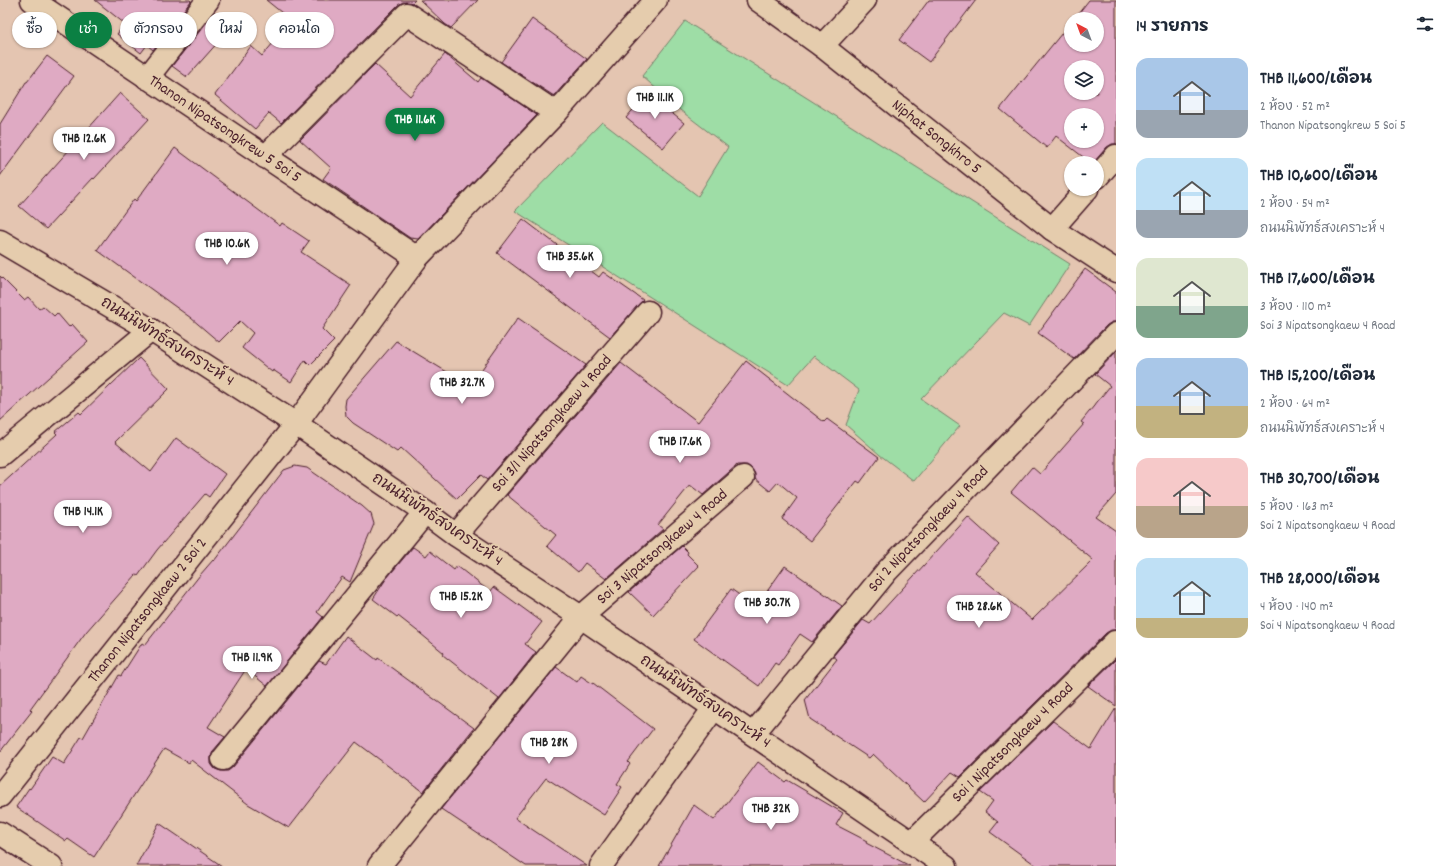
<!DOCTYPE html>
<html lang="th">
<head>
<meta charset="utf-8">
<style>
  body { margin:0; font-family:Dekko,"Playpen Sans Thai",sans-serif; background:#f6f6f7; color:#1f2937; height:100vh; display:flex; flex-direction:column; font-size:15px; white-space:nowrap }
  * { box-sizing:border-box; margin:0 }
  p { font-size:13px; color:#747a83 }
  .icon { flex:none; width:22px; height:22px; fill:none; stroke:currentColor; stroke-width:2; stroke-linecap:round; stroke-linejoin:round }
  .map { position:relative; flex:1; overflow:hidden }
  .details { display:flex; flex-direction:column; background:#fff; width:340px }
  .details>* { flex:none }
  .top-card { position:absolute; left:12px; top:12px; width:380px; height:36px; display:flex; gap:8px }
  .needle { width:26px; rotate:319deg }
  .fabs { position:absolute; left:1064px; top:12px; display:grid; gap:8px }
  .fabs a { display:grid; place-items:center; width:40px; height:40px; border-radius:50%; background:#fff; box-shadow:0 1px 3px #0004; font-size:20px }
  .price { position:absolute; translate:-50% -34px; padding:0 9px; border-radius:14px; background:#fff; color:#222; font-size:13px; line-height:26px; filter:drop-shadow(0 1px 2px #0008) }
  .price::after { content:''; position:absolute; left:50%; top:24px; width:12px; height:9px; margin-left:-6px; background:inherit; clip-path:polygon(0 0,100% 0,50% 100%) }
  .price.on { background:#0b8043; color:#fff }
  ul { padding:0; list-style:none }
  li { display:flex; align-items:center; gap:12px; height:100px; padding:0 20px }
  li span { display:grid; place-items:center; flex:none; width:112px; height:80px; border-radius:12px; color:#555 }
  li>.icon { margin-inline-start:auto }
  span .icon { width:48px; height:48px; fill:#fffc; stroke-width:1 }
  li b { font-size:17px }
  h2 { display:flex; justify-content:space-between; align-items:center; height:48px; padding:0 20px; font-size:17px }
  .tag { padding:0 14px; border-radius:18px; background:#fff; box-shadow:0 1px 3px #0004; font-size:14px; line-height:36px }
  .tag.on { background:#0b8043; color:#fff }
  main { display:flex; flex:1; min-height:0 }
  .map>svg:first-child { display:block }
</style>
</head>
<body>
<main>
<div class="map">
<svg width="1116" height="866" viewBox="0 0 1116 866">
  <rect width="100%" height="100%" fill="#e4c5b1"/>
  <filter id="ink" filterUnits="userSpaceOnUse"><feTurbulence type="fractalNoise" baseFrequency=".025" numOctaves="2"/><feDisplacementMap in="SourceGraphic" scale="8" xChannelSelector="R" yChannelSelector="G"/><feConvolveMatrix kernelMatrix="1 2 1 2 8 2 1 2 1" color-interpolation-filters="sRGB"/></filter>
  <g filter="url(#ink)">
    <path fill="#9edda6" stroke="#747e68" d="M685,21L1070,264L1029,326L1004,313L921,399L960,426L914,481L880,455L846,425L859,390L814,356L788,385L523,216L515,211L602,122L698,196L728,147L680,110L642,76Z"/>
    <path fill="#dfaac3" stroke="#4a1f2b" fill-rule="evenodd" d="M95,0H190L191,1L153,50L147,45L141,53L117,34L125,24Z
      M266,0H415L412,3L403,2L398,5L281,123L269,113L255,129L215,95L251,46L262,56L292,21Z
      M420,0H478L451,28L445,24Z
      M929,0H976L929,62L899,40Z
      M1089,0H1116V144H1112L1107,147L1093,163H1091L1056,136L1047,148L1000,109L1071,22V45H1097V19H1074ZM1071,67H1097V93H1071ZM1071,115H1097V141H1071Z
      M211,17L228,31L187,77L172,66Z
      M532,19L587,59L554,96L501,62Z
      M445,54L478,82L481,78L537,115L418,239L410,238L323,179L331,168L300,140L375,64L410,96Z
      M47,56L74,76L0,176V124L26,82H27Z
      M120,93L149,119L94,179L93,178L46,229L19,206Z
      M647,93L684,123L663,148L626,118Z
      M175,148L280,226L282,223L309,241L301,252L351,285L322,329L334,341L310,365L305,360L291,382L273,370L272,372L242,348L253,333L240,321L219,342L191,318L97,250L134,199L136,201Z
      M523,219L599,277L603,272L643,300L639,304L610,337L497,253Z
      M1085,269L1116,292V322H1112L1107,325L1074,359L1038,333Z
      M0,276L24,300L28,297L39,309L43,306L54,316L57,313L69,327L72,324L88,342L0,421Z
      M518,318L586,365L487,480L481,475L457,499L401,448L397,452L353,423L346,416L345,406L346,399L396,341L470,386Z
      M1116,352V494L1096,517L1116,531V630H1111L1106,633L960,777L952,772L924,802L873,754L869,758L810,719L805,700L837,659L833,656L863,620L870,624L968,517L999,545L975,572L1032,620L1093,560L1011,492L1032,467L1040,474L1084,424L1081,422L1110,386L1095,374Z
      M139,358L169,389L115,442L151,472L176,438L225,474L209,497L205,494L157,550L138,576L136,575L86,632L30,709L32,711L0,752V486L57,434L55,432L79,412L81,414Z
      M746,361L824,422L827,419L879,457L860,483L857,481L810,541L782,519L797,498L778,482L770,491L755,479V474L752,469L747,465H737L703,495L690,485L658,525L663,529L606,579L585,563L578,572L547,546L556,535L507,495L621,363L698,422Z
      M295,466L307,468L362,506L371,514L374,524L350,582L342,577L317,612L323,617L267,686L246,669L208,727L225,737L213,751L211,757V764L215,769L221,771H228L233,767L319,661L326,664L346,636L377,660L378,658L474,728L423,792L356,742L289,828L248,804L191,760L189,763L164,749L94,857L68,839L66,841L16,807L29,788L30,789L52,757L64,764L81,737L83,738L119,675L121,676L142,643L145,645L200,575L213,560L214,561L284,470Z
      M682,546L688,552L687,554L699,566L653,615L629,592Z
      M413,547L426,556L430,551L454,570L457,566L490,592L494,587L542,622L525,644L536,652L499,699L443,655L444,653L421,634L398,616L397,617L373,599L386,579Z
      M785,566L842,606L812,642L800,634L778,665L775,663L759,686L694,639L731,589L756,607Z
      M1116,659V706L1088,686Z
      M556,667L577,682L581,676L593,684V683L653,729L628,762L630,764L617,784L622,787L604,815L546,778L515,818L587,866H526L441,809Z
      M1116,708V866H1037L990,832L998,822L985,812L993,801L980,792L1053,721L1091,749Z
      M758,762L785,782L787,780L843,813L836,825L867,841L866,843L910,866H659L694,805L714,820Z
      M159,823L222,866H136Z"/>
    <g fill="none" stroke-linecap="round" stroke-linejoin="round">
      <defs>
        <g id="minor">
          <path id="s1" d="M32,0L417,258"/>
          <path d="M822,46L865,0"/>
          <path d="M147,78L208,0"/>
          <path d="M265,157L407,14L556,113"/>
          <path d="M1097,177L1116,156"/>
          <path d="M1052,229L1087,189"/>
          <path d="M0,455L151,330"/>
          <path id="s2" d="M456,535L648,312"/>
          <path id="s3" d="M753,734L887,571L1116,334"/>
          <path d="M223,759L425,512"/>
          <path id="s4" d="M0,796L296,424L417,258L556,113L656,0"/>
          <path d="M0,833L51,866"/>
          <path id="s5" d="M911,843L1115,642"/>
          <path id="s6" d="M379,866L581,617L743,477"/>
          <path d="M601,866L714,708"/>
        </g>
        <g id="tertiary">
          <path id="s7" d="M758,0L822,46L1052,229L1116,271"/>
          <path d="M0,241L151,330L296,424L425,512L456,535L581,617L946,866"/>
        </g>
      </defs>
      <use href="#minor" stroke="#4a1f2b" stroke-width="25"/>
      <use href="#tertiary" stroke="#4a1f2b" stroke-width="25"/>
      <use href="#minor" stroke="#e5ccad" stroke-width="22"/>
      <use href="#tertiary" stroke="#e5ccad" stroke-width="22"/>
    </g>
  </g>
  <g text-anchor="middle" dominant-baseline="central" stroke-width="4" stroke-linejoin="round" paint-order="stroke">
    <g font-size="16" fill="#4a1f2b" stroke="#e5ccad">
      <text stroke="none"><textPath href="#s1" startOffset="232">Thanon Nipatsongkrew 5 Soi 5</textPath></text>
      <text stroke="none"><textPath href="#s7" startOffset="225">Niphat Songkhro 5</textPath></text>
      <text transform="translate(167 342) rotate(32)">ถนนนิพัทธ์สงเคราะห์ 4</text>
      <text stroke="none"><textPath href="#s2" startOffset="147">Soi 3/1 Nipatsongkaew 4 Road</textPath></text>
      <text transform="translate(437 520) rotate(34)">ถนนนิพัทธ์สงเคราะห์ 4</text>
      <text stroke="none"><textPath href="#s3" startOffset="270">Soi 2 Nipatsongkaew 4 Road</textPath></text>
      <text stroke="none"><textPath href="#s6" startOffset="428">Soi 3 Nipatsongkaew 4 Road</textPath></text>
      <text stroke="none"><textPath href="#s4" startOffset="237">Thanon Nipatsongkaew 2 Soi 2</textPath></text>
      <text transform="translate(705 702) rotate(34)">ถนนนิพัทธ์สงเคราะห์ 4</text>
      <text stroke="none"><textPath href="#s5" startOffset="143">Soi 1 Nipatsongkaew 4 Road</textPath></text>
    </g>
  </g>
</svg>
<div class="fabs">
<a><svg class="needle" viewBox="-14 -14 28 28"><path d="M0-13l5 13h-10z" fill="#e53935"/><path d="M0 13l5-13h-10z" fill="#747a83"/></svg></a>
<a><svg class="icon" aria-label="layers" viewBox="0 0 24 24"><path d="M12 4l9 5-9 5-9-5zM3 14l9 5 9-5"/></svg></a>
<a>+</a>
<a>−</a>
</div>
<b class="price" style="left:655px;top:120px">THB 11.1K</b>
<b class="price on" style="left:415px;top:142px">THB 11.6K</b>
<b class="price" style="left:84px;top:161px">THB 12.6K</b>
<b class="price" style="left:227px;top:266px">THB 10.6K</b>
<b class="price" style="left:570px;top:279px">THB 35.6K</b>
<b class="price" style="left:462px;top:405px">THB 32.7K</b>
<b class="price" style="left:680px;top:464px">THB 17.6K</b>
<b class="price" style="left:83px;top:534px">THB 14.1K</b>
<b class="price" style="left:461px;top:619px">THB 15.2K</b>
<b class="price" style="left:767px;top:625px">THB 30.7K</b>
<b class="price" style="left:979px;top:629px">THB 28.6K</b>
<b class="price" style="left:252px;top:680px">THB 11.9K</b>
<b class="price" style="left:549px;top:765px">THB 28K</b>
<b class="price" style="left:771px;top:831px">THB 32K</b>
<div class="top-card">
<a class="tag">ซื้อ</a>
<a class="tag on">เช่า</a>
<a class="tag">ตัวกรอง</a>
<a class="tag">ใหม่</a>
<a class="tag">คอนโด</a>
</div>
</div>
<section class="details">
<h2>14 รายการ<svg class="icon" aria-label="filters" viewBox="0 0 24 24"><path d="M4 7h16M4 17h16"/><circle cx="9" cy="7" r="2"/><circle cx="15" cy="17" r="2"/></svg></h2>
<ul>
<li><span style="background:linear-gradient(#a9c7e8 65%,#9aa5b1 0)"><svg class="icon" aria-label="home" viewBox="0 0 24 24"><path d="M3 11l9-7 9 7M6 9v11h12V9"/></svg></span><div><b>THB 11,600/เดือน</b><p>2 ห้อง · 52 m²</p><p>Thanon Nipatsongkrew 5 Soi 5</p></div></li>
<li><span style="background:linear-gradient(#bfe0f5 65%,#9aa5b1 0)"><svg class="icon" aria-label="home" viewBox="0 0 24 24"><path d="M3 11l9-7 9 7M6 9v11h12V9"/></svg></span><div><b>THB 10,600/เดือน</b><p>2 ห้อง · 54 m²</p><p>ถนนนิพัทธ์สงเคราะห์ 4</p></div></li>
<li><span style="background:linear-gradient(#dfe7d0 60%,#7fa58c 0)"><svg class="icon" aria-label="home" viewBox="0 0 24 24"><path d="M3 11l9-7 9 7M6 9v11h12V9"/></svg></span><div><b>THB 17,600/เดือน</b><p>3 ห้อง · 110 m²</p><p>Soi 3 Nipatsongkaew 4 Road</p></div></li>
<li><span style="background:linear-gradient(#a9c7e8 60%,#c2b280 0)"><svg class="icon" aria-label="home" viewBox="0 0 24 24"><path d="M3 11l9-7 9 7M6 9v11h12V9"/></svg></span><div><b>THB 15,200/เดือน</b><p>2 ห้อง · 64 m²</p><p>ถนนนิพัทธ์สงเคราะห์ 4</p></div></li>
<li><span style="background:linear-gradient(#f6c9c9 60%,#b9a48a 0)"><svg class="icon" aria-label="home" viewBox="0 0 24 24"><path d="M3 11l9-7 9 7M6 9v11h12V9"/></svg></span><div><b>THB 30,700/เดือน</b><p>5 ห้อง · 163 m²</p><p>Soi 2 Nipatsongkaew 4 Road</p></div></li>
<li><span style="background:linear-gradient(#bfe0f5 75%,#c2b280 0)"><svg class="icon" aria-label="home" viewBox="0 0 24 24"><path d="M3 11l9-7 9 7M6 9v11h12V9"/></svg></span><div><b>THB 28,000/เดือน</b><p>4 ห้อง · 140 m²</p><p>Soi 4 Nipatsongkaew 4 Road</p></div></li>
</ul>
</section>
</main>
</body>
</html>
